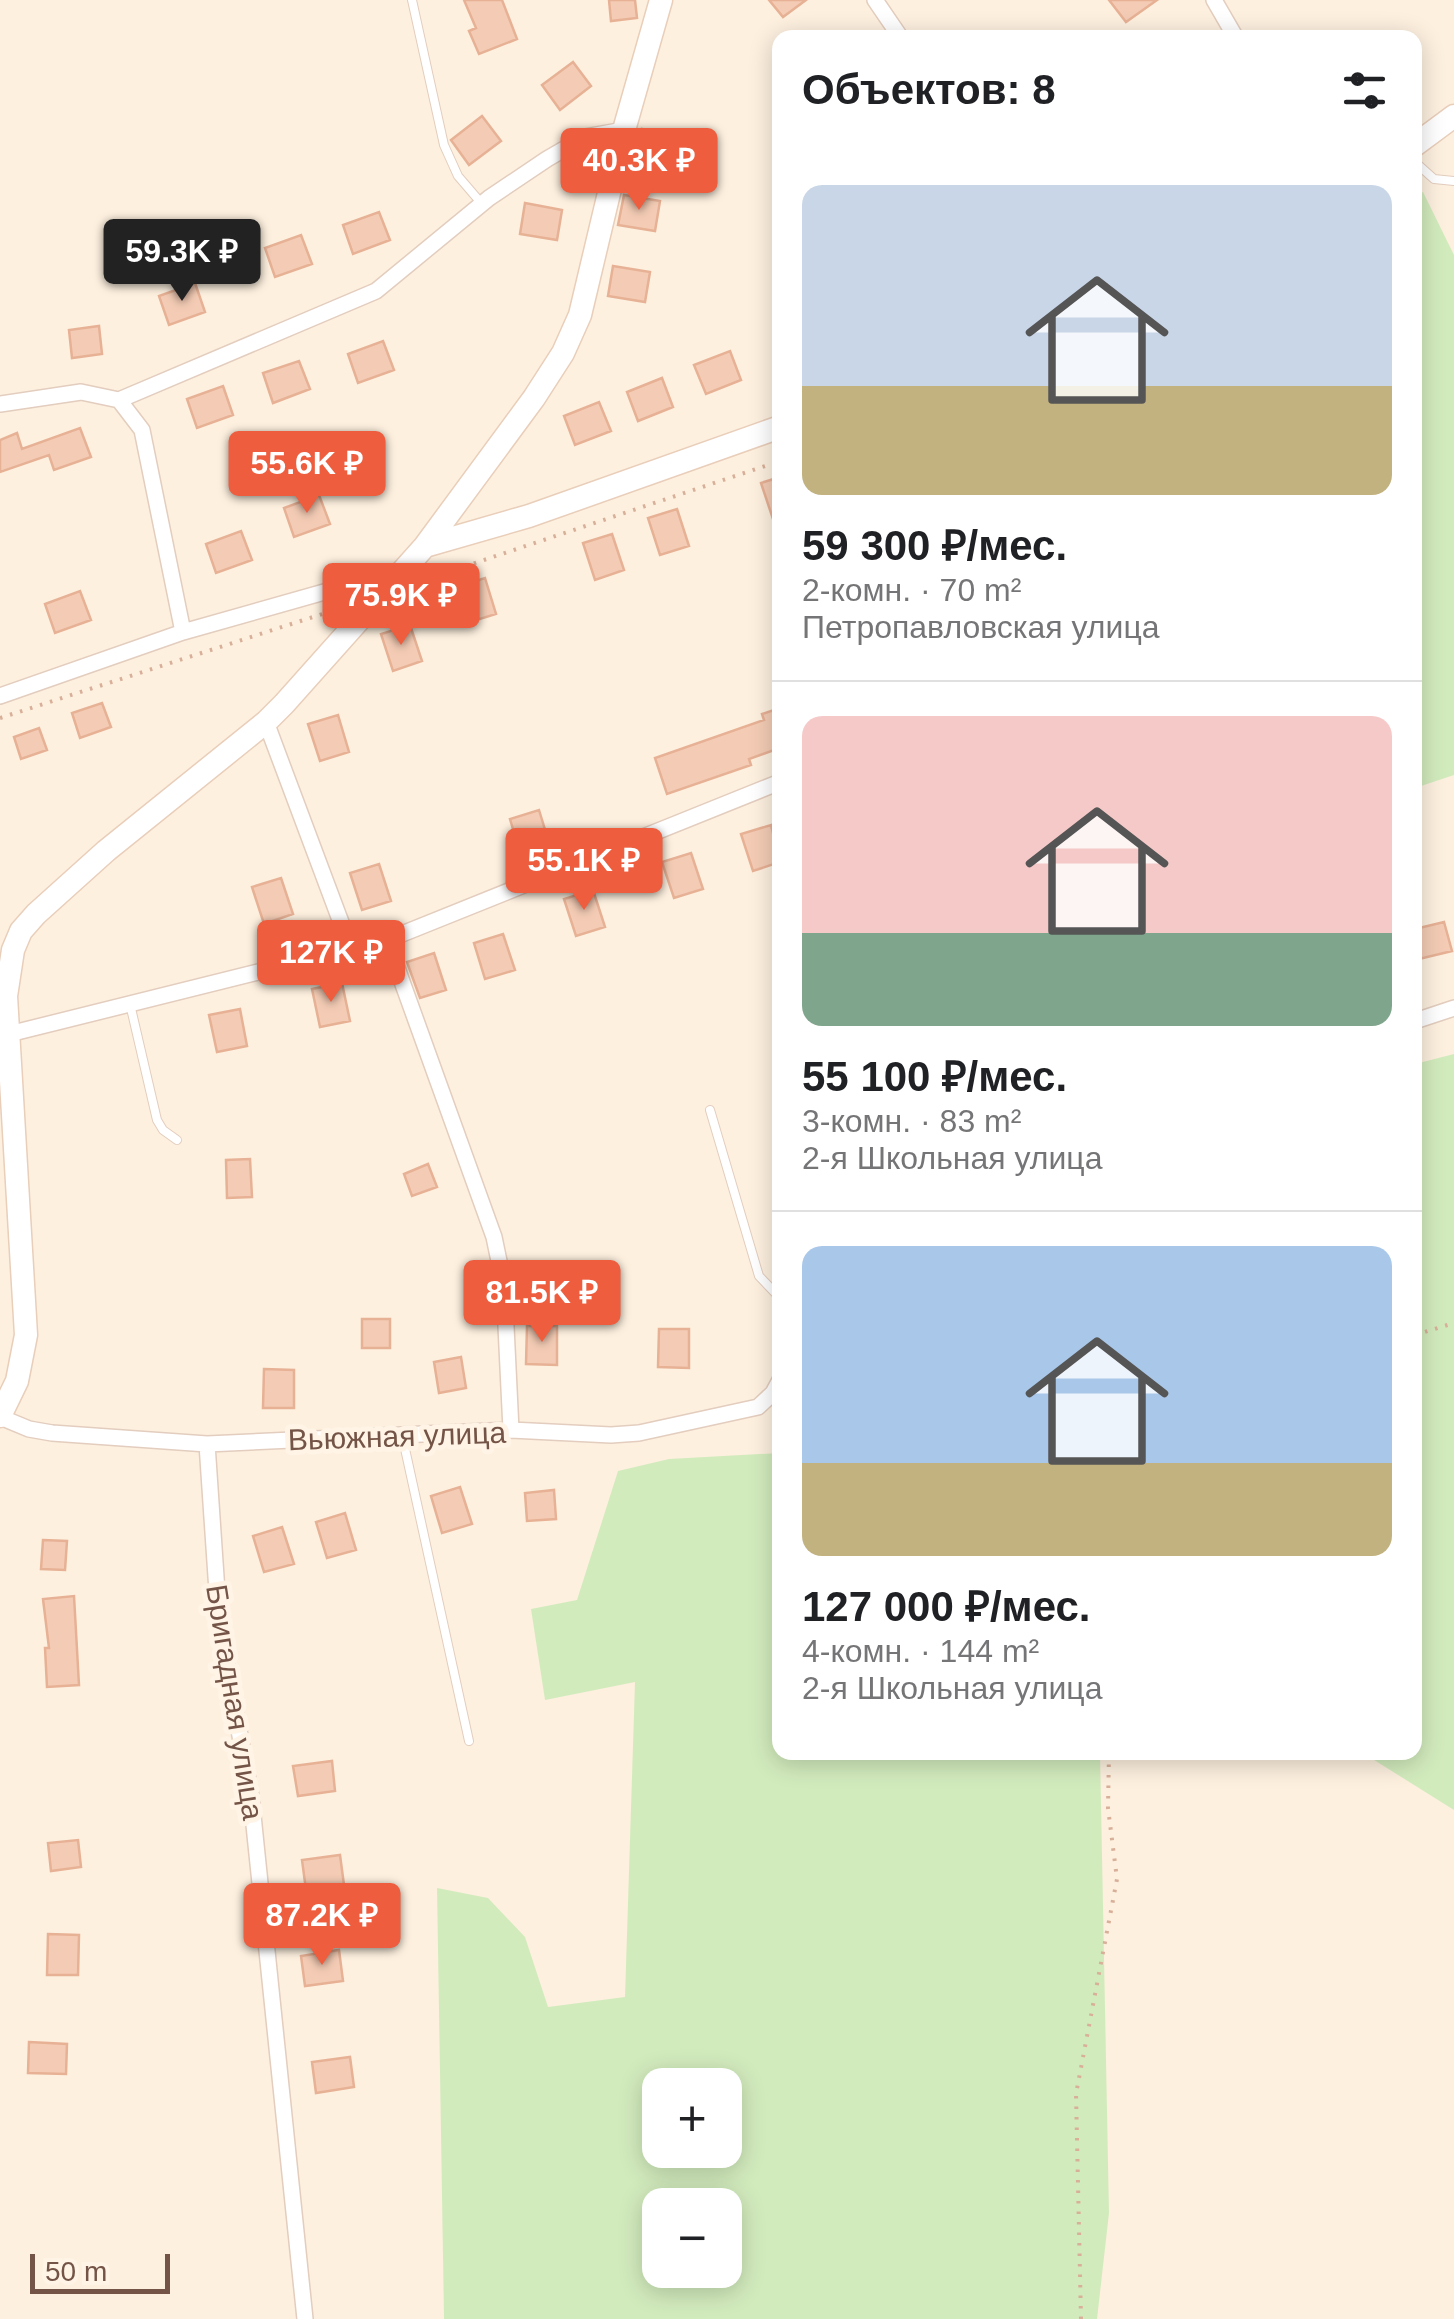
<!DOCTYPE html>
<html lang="ru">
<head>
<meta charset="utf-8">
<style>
  body { margin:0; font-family:Helvetica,sans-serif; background:#f2f2f2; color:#202124; height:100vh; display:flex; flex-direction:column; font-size:38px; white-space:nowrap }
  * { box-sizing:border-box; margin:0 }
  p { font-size:32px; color:#757577 }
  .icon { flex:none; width:55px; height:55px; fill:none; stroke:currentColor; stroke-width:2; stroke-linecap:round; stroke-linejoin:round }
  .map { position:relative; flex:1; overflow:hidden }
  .details { position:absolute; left:772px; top:30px; width:650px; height:1730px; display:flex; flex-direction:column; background:#fff; border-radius:20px; box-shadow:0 5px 25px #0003 }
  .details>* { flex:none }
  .fabs { position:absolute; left:642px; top:2068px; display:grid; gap:20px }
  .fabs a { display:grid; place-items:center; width:100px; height:100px; border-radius:20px; background:#fff; box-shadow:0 5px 25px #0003; font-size:50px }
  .scale { position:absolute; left:30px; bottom:25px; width:140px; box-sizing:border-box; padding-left:10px; border:5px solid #745446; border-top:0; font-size:28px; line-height:35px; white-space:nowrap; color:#745446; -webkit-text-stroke:8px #fff4e6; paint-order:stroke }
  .price { position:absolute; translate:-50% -85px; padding:0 22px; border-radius:10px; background:#ed5d3e; color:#fff; font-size:32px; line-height:65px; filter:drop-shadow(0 2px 5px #0008) }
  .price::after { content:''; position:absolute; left:50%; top:60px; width:30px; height:22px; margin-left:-15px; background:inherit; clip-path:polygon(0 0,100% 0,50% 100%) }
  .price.selected { background:#222; color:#fff }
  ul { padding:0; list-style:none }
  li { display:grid; align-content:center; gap:20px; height:530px; padding:0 30px }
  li+li { border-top:2px solid #e0e0e0 }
  li span { display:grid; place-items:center; height:310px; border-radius:20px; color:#555 }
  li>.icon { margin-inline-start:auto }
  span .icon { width:180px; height:180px; fill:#fffc; stroke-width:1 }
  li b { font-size:42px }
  h2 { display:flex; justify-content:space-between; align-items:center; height:120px; padding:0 30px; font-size:42px }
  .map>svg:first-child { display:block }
</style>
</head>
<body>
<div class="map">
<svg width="1454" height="2319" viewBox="0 0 1454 2319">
  <rect width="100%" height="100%" fill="#fdf0df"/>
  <path fill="#d2ebbd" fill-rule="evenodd" d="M1423,192L1454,255V775L1415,788V197Z
    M1454,1054V1810L1363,1753L1415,1752V1064Z
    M780,1453V1752L1100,1753L1109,2213L1097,2319H444L437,1888L488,1898L525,1937L548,2007L625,1997L635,1682L545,1700L531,1609L577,1600L618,1471L669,1459ZM725,2085V2150H660V2085ZM725,2205V2270H660V2205Z"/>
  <path fill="#f4ccb5" stroke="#e7b195" stroke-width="2.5" d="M464,0H502L517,39L479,54L469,31L476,28Z
    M609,0H635L637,18L611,21Z
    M769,0H806L783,17Z
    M1109,0H1157L1126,22Z
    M573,62L591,86L560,110L542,85Z
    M482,116L501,141L469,165L451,140Z
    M642,129L679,135L674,166L637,159Z
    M624,195L660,201L655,231L618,225Z
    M525,203L562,210L557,240L520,234Z
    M379,212L390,240L353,254L343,225Z
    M301,235L312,264L275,277L265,248Z
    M613,266L650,272L645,302L608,296Z
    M195,283L205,312L169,325L159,296Z
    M99,326L102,354L72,358L69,330Z
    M383,341L394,370L358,383L348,354Z
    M730,351L741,380L706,394L694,365Z
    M299,361L310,389L273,403L263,373Z
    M662,378L673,407L638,421L627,392Z
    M223,386L233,415L197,428L187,399Z
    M599,402L611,431L575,445L564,416Z
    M80,428L91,457L54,470L49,455L0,472V440L17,433L22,449Z
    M780,477V531H777L761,483Z
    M319,495L330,524L294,537L284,508Z
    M677,509L689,546L660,555L648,518Z
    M241,531L252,560L216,573L206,544Z
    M612,534L624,570L595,580L583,543Z
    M485,578L496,614L467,623L456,587Z
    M80,591L91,620L55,633L45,604Z
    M410,625L422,661L393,671L381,634Z
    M102,703L111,727L80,738L72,713Z
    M780,708V759H777L774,750L749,759L751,765L667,794L655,758L764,720L762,714Z
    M338,715L349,752L320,761L308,724Z
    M39,728L47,750L21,759L14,737Z
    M539,810L550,846L521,856L510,819Z
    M771,825L780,862L753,871L741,834Z
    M691,853L703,889L674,898L662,862Z
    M379,864L391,901L362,910L350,873Z
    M281,878L293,914L264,924L252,887Z
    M593,890L605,927L576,936L564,899Z
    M1444,922L1452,951L1415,960V929Z
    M503,934L515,970L485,979L474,943Z
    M434,953L446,990L420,998L407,962Z
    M342,983L350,1021L320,1027L312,989Z
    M240,1009L247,1046L217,1052L209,1015Z
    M250,1159L252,1197L227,1198L226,1160Z
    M428,1164L437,1187L412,1196L404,1174Z
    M362,1319H390V1348H362Z
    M527,1326H557V1365L526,1364Z
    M659,1329H689V1368L658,1367Z
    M461,1357L466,1388L439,1393L434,1362Z
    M264,1369L294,1370V1408H263Z
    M460,1487L472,1524L442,1533L431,1496Z
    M554,1490L556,1519L527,1521L525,1493Z
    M345,1513L356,1550L327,1558L316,1522Z
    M282,1527L294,1564L264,1572L253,1536Z
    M43,1540L67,1541L65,1570L41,1569Z
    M74,1596L79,1685L47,1687L45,1648H49L43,1599Z
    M332,1761L335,1791L298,1796L293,1766Z
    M78,1840L81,1867L51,1871L48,1843Z
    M340,1855L344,1885L306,1890L302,1860Z
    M48,1934L79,1935L78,1975H47Z
    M339,1950L343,1981L305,1986L301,1956Z
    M29,2042L67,2044L66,2074L28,2073Z
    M350,2057L354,2087L316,2093L312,2062Z"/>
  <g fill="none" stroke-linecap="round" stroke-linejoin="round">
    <defs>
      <path id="lane" d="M412,0L444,145L458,176L482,204
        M1415,162L1434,179L1454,181
        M130,1004L157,1120L163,1130L177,1140
        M710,1110L759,1276L780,1298
        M402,1435L469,1741"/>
      <path id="street" d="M875,0L901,38
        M1214,0L1236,38
        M119,400L142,430L183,632
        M0,404L81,392L119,400L376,291L489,198L547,159L585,137L624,130
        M0,696L183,632L402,570
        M266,722L351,949
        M387,940L494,1237L504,1285L511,1430
        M1415,1021L1454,1008
        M9,1034L387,940L780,782
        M0,1417L29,1429L52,1433L207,1444L511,1430L611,1435L639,1433L758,1407L773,1393L780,1380
        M207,1444L219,1621L251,1796L305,2319"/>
      <path id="secondary" d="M1415,145L1454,116
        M425,546L529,516L780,427
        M0,1416L17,1381L26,1335L6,996L13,950L21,931L36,914L106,851L266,722L284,704L425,546L534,398L563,353L580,315L624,130L661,0"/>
    </defs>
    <use href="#lane" stroke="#e3cdbe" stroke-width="10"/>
    <use href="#street" stroke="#e3cdbe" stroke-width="18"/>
    <use href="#secondary" stroke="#e9ceba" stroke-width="25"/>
    <path stroke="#d8af99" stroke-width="4" stroke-dasharray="2.5 8" stroke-linecap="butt" d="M424,580L780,461
      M0,718L344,607
      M1415,1335L1454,1323
      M1081,2319L1076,2094L1117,1879L1108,1808L1109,1752"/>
    <use href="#lane" stroke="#fff" stroke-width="8"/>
    <use href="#street" stroke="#fff" stroke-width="15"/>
    <use href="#secondary" stroke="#fff" stroke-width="22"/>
  </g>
  <g text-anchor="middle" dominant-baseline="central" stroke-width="10" stroke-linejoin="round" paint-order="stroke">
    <g font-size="30" fill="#745446" stroke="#fff4e6">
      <text transform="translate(397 1436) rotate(-2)">Вьюжная улица</text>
      <text transform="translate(235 1702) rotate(81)">Бригадная улица</text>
    </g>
  </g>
</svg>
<div class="fabs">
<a>+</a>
<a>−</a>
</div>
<div class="scale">50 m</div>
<b class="price" style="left:639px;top:213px">40.3K ₽</b>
<b class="price selected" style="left:182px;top:304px">59.3K ₽</b>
<b class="price" style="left:307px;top:516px">55.6K ₽</b>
<b class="price" style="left:401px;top:648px">75.9K ₽</b>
<b class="price" style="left:584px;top:913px">55.1K ₽</b>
<b class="price" style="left:331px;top:1005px">127K ₽</b>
<b class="price" style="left:542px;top:1345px">81.5K ₽</b>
<b class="price" style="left:322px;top:1968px">87.2K ₽</b>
<section class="details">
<h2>Объектов: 8<svg class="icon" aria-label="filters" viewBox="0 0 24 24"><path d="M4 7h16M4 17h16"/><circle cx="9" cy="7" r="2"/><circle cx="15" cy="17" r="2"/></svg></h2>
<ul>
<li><span style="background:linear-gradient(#c9d6e8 65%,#c2b280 0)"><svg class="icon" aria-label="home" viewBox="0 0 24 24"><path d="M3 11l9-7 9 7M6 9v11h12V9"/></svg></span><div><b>59 300 ₽/мес.</b><p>2-комн. · 70 m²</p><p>Петропавловская улица</p></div></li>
<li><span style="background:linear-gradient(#f6c9c9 70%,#7fa58c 0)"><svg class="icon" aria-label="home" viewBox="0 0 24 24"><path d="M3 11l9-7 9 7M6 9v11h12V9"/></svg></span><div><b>55 100 ₽/мес.</b><p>3-комн. · 83 m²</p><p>2-я Школьная улица</p></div></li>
<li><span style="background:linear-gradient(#a9c7e8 70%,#c2b280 0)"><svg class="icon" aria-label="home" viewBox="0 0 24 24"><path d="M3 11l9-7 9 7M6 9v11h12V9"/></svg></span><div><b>127 000 ₽/мес.</b><p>4-комн. · 144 m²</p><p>2-я Школьная улица</p></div></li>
</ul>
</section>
</div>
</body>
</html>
